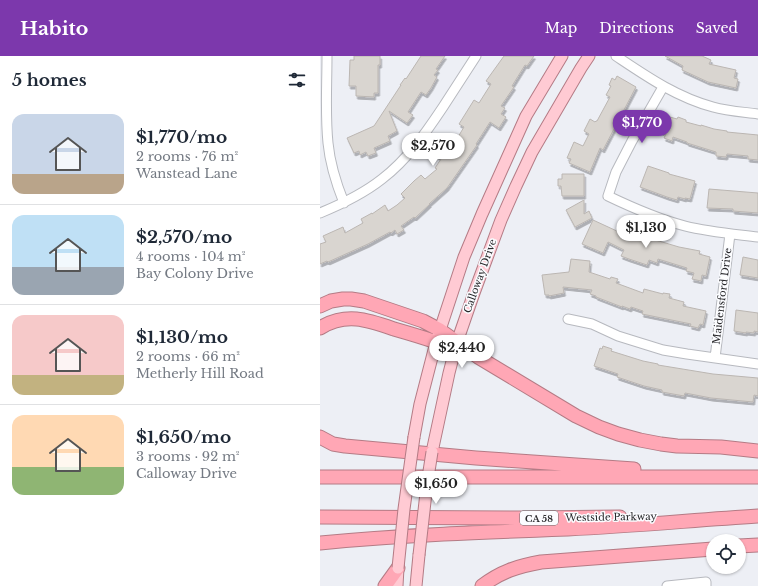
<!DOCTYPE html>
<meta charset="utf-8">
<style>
body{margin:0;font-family:"Libre Baskerville",serif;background:#f2f2f3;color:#1f2937;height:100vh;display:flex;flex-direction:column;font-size:15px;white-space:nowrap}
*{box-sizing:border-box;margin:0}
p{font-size:13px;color:#747a83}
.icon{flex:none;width:22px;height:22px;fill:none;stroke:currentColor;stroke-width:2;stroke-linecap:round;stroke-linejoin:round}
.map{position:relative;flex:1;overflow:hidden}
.details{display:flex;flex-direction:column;background:#fff;width:320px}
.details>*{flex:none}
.controls{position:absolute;left:386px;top:478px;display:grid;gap:8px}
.controls a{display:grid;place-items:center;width:40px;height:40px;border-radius:50%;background:#fff;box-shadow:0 1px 3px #0004;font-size:20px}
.price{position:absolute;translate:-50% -34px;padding:0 9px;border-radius:14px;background:#fff;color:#222;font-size:13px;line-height:26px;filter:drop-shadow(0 1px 2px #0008)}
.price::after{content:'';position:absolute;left:50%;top:24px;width:12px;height:9px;margin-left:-6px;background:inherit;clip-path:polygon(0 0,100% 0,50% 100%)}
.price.on{background:#7c38ac;color:#fff}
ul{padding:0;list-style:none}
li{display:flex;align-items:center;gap:12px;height:100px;padding:0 12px}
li+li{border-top:1px solid #e0e1e3}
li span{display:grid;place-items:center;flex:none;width:112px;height:80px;border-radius:12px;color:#555}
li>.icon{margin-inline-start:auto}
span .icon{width:48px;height:48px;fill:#fffc;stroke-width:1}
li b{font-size:17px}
h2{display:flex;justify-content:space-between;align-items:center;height:48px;padding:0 12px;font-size:17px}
header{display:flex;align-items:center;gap:24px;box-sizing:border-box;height:56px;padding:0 20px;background:#7c38ac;color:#fff}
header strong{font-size:19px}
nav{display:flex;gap:22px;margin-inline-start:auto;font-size:14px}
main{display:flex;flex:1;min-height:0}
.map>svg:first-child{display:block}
</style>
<header>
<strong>Habito</strong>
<nav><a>Map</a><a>Directions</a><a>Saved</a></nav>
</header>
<main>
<section class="details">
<h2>5 homes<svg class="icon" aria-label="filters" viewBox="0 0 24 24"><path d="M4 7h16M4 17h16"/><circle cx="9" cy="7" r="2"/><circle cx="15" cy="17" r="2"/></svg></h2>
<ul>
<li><span style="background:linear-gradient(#c9d6e8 75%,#b9a48a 0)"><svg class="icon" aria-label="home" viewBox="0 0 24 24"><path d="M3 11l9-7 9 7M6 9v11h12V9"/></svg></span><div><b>$1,770/mo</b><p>2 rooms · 76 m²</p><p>Wanstead Lane</p></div></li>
<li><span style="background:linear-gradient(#bfe0f5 65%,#9aa5b1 0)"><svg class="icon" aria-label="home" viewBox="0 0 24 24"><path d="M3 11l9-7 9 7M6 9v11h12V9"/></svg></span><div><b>$2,570/mo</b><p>4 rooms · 104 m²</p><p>Bay Colony Drive</p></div></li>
<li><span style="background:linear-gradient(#f6c9c9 75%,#c2b280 0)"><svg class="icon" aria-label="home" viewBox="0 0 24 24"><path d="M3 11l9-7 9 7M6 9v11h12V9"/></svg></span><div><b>$1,130/mo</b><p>2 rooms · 66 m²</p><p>Metherly Hill Road</p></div></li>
<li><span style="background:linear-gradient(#ffd9b3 65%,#8fb573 0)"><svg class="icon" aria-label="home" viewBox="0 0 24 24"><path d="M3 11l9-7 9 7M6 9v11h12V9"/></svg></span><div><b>$1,650/mo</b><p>3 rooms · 92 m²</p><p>Calloway Drive</p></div></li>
</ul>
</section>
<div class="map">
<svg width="438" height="530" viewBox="0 0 438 530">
<defs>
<filter id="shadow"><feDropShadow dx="1.5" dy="3" stdDeviation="0" flood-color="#0004"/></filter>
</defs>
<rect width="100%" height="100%" fill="#edeff5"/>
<!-- building -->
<path fill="#d9d5d0" stroke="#bbb6b2" filter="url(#shadow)" d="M34,0H60V9H58V37H54V41L36,40V30H29L30,4H34Z
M101,0H125L116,13L118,14L114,19L117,21L111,32L106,39L101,36L88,56L93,59L87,67L69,55L77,75L68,80L70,85L54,92L56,97L48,100L46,96L40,99L39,95L34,97L27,82L54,70L81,29H80L85,22L86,23Z
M184,0H214L207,10L205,9L192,30L194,31L181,50L185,52L181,58L186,61L179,72L170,66L156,88L157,89L127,132L109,148H110L95,162L94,161L81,170L84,174L77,178L75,174L71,177L70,176L48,188L8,206L7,205L0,208V188L6,186L3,180L23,171L25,177L43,167L41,163L52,157V158L65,149L68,155L77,149L85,142L81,138L94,125L101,119L105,123L117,113L115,112L121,103L117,100L130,82L135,86L144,71L139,68L154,44L159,47L171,28L166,25Z
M345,0H382L391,4L389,8L416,14L414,22L418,23L416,32L388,26L362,14L363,10Z
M297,20L316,31L283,94L280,92L270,116L249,107L251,103L247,102L254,86L263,90L269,78L264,75L270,63L275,66L276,65H277L290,41L286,39L291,30L289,29L292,22L295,24Z
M350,61L357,63L358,61L366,64V66L381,70V69L394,73L407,75V76L438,79V104L428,103V100L407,98L406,101L396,100V96L367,87V86L353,81L352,85L344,82L346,78L341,76L346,62L349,63Z
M328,110L349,117V118L375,125L370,143L365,142V143L358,141L357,144L347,141L320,131Z
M242,118H264V140H242L241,130H238V123H242Z
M389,133L438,137V157L413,155V153L387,152Z
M264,144V158L269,155L272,162L255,171L246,154Z
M273,164L299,176L300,173L321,182L322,180L359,191L380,195L379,198L390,201L386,220L382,219L381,225L372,223L374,217L366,215L367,212L338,203L337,207L329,204L327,209L309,203L301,200L304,194L288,186L283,197L262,188Z
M423,201L438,204V222L420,219Z
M251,203L270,205L269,216L290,223L291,221L298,223L296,227L323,237L324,233L343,238V237L350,238L349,242L364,246L363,250L386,255L383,269L380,268L378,272L370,270L371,268L322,258L323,255L311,251L310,253L302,250V251L276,241V240L270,238L272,234L243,231L244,237L229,240V239H225L222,219L249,216Z
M416,254L438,257V276L434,275V277L426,276V277L414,275Z
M283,290L292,293L291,295L323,305L338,308V309L393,318L438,322V340L434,339L433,346L391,342L365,337L364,340L342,336V334L324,330L297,321L298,318L274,310L280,292L282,293Z"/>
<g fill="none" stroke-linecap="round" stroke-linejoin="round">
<!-- minor casing -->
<g stroke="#b7b9bf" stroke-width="11">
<path id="minor" d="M7,0C7,29 5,58 8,87C10,108 16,127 24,147
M296,0C326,20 356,41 393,51C407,55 423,56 438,58
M343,31L312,85L296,116L288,140C313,152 338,163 365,170C389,176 414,178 438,181
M0,157C22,148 43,138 62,123C87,104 105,78 123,51C134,34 145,17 156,0
M248,263L272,268L298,280L343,294L367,298L438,308
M395,302L410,178
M347,530L386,526V530"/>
</g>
<!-- major casing -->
<g stroke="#b47b85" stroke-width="13">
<path id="major" d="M94,381L100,348L116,286L144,201L162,158L206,60L242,0
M112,396L129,317L137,286L154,237L181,164L196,130L212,96L261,12L269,0
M77,530L78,512
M96,530L99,499"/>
</g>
<!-- highway casing -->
<g stroke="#b47b85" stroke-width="15">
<path id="highway" d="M0,250L11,245L23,243H31L44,245L103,265L120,274L158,301L256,360L279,371L298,378L320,384L341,388L357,390L401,391L438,395
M0,272C26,256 48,264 74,273C88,277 102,281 116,286
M0,381L13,388L25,390L156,402L314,413
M0,421H438
M0,461L208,462L300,461
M0,487C82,479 165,476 248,473C311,470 375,464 438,460
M419,490L438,489
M65,530L78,512
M162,530C180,516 198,510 221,506L393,493"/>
</g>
<!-- minor -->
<use href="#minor" stroke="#fff" stroke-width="9"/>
<!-- major -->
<use href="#major" stroke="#ffcad3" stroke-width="11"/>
<!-- highway -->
<use href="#highway" stroke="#ffa7b5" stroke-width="13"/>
<!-- major-bridge casing -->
<g stroke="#b47b85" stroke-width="13" stroke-linecap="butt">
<path id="major-bridge" d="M99,499L107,428L112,396
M78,512L84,453L94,381"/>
</g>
<!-- major-bridge -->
<use href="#major-bridge" stroke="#ffcad3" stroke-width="11"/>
</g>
<g text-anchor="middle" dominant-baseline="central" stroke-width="3" stroke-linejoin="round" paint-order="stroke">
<!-- shield labels -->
<rect fill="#fbfcff" stroke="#67686b" stroke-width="1" x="200" y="455" width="38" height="14" rx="3"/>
<g font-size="9" font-weight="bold" fill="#28282b">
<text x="219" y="462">CA 58</text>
</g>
<!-- street labels -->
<g font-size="10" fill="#28282b" stroke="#fbfcff">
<text transform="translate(160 220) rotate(-70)">Calloway Drive</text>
<text transform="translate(402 240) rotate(-83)">Maidensford Drive</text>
<text transform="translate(291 461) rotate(-1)">Westside Parkway</text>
</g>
</g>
</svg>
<div class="controls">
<a><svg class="icon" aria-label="locate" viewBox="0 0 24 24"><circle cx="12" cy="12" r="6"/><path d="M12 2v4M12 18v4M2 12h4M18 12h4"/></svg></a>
</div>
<b class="price on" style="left:322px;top:88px">$1,770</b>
<b class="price" style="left:113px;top:111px">$2,570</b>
<b class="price" style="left:326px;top:193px">$1,130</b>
<b class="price" style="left:142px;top:313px">$2,440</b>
<b class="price" style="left:116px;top:449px">$1,650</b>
</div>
</main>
